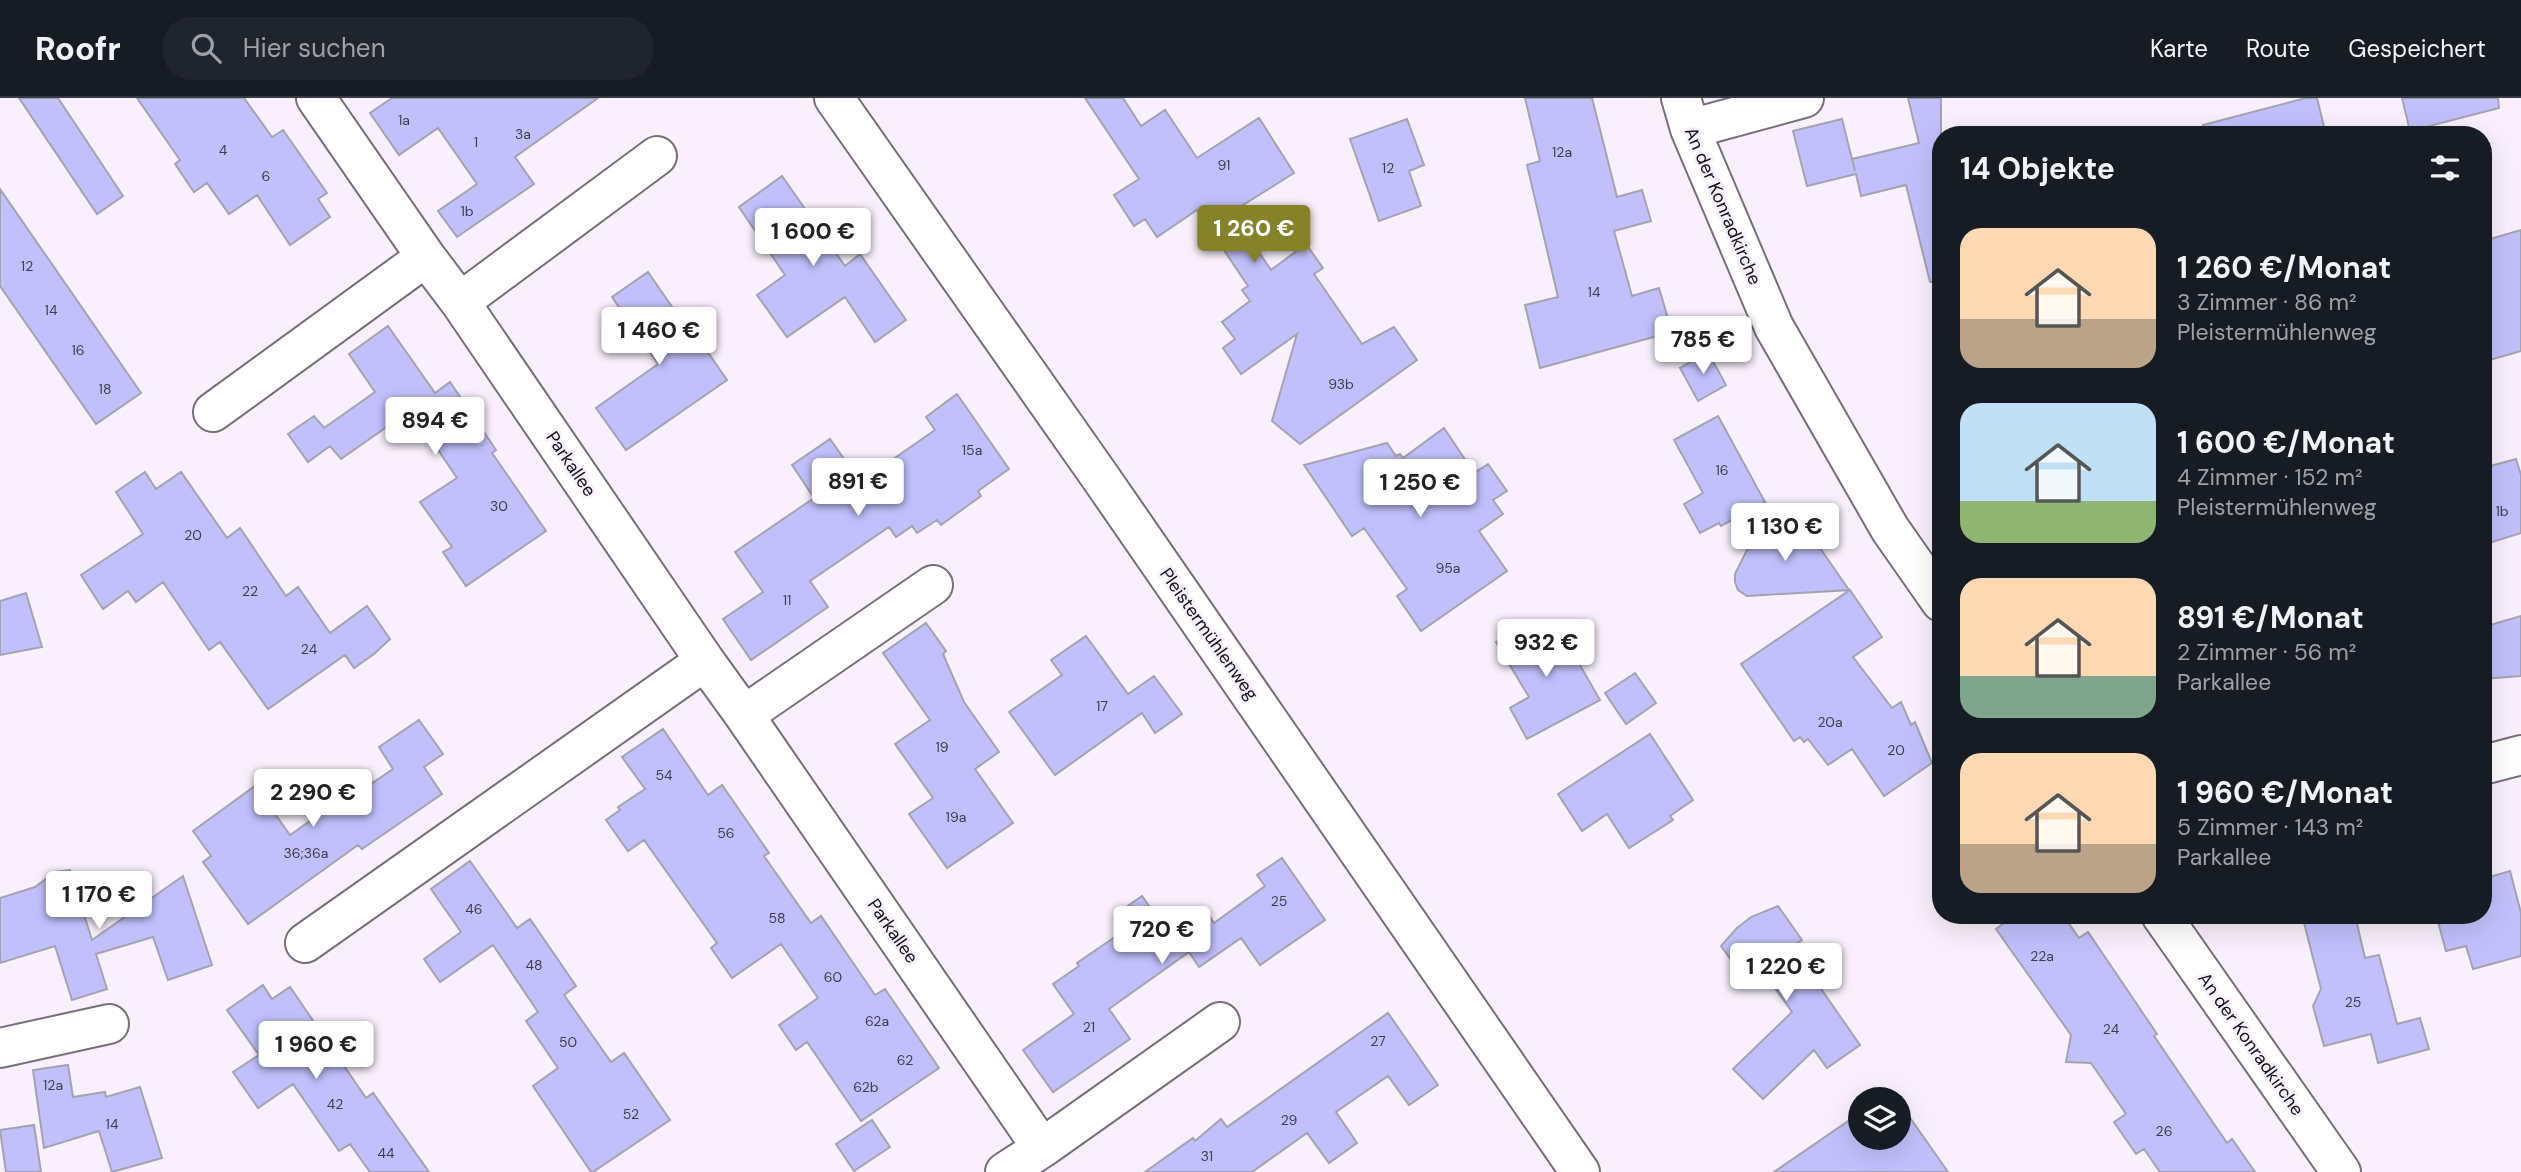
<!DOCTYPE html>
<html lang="de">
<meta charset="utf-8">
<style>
body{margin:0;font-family:"DM Sans",sans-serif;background:#20242c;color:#f1f3f6;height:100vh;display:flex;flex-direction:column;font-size:26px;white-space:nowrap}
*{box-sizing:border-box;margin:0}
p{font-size:23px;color:#9ea1a6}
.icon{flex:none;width:38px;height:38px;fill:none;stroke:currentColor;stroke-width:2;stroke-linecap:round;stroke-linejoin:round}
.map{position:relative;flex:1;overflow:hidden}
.drawer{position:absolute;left:1932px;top:28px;width:560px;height:798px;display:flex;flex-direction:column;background:#171b24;border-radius:28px;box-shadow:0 7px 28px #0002}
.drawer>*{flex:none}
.fabs{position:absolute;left:1848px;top:989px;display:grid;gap:14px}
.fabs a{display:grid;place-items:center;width:63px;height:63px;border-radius:50%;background:#171b24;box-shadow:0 7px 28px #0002;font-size:35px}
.price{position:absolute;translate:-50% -60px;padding:0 16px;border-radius:7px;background:#fff;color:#222;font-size:23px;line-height:46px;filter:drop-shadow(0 2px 4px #0008)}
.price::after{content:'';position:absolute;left:50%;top:42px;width:21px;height:16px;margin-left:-10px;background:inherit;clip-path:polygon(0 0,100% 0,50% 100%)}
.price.current{background:#86822a;color:#fff}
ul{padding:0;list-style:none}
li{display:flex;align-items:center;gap:21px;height:175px;padding:0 28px}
li span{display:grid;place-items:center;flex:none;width:196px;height:140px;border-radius:21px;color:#555}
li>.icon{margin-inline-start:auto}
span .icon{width:84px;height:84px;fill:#fffc;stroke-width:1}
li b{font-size:30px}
h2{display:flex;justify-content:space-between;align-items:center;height:84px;padding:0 28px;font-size:30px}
header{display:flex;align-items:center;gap:42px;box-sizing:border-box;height:98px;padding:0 35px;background:#171b24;border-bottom:2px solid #363941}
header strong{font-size:33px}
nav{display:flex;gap:38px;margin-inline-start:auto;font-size:24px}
.search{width:490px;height:63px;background:#20242c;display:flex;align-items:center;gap:18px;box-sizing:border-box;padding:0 24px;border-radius:28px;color:#9ea1a6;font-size:26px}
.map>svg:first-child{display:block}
</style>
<header>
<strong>Roofr</strong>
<div class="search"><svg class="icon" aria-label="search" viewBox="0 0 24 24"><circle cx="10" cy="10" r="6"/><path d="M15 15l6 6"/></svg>Hier suchen</div>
<nav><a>Karte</a><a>Route</a><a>Gespeichert</a></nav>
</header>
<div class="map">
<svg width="2521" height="1074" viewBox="0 0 2521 1074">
<rect width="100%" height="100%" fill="#f8f0fc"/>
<!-- building -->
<path fill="#c2c0fc" stroke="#a3a3b0" stroke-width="2" d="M19,0H58L123,98L97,116Z
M137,0H244L272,39L283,32L327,95L318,101L330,119L290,147L257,97L229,116L207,85L194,94L175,66L180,62Z
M392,0H598L515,59L534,86L457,139L438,113L477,86L438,30L399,57L370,15Z
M1085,0H1123L1141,28L1165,12L1197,60L1259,20L1294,75L1232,114L1271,172L1306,146L1323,170L1314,176L1362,246L1394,229L1417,262L1300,346L1272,323L1297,236L1241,276L1223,250L1235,241L1222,224L1250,203L1242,192L1248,188L1197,112L1157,139L1145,121L1134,128L1114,97L1139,81Z
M1525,0H1592L1617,99L1642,92L1651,123L1614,133L1632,198L1659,190L1672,234L1540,270L1525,207L1558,199L1527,67L1540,63Z
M1908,0H1941V183L1930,184L1906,87L1861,98L1856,76L1807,88L1793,33L1842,21L1855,73L1852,61L1919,45Z
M2306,0H2317L2326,37H2204L2203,27Z
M2402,0H2498L2499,10L2410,33Z
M1407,21L1424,67L1409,73L1421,108L1379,123L1350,41Z
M782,78L845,168L860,156L906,222L875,244L845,199L787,239L757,197L785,177L739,109Z
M0,91L141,295L96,326L0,188Z
M2521,132V253L2483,264V143Z
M648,174L695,242L698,240L727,282L626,352L596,310L658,266L612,199Z
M388,228L435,295L450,284L496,352L492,355L546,433L466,488L443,454L452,449L420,404L457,380L411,312L341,361L330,348L308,364L288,336L314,318L324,330L375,294L349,256Z
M1708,254L1726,287L1698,303L1680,270Z
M957,296L1009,371L978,393L981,398L941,427L937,422L917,435L912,428L896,439L889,429L810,483L828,509L751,562L723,521L763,494L735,454L814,400L792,367L830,341L860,384L935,332L926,319Z
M1718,318L1765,404L1721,428L1719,425L1700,435L1684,406L1703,395L1674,342Z
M1444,330L1474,375L1488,366L1507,393L1493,402L1503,416L1479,433L1507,473L1421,533L1397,498L1407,491L1364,430L1352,438L1304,367L1387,345L1396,358L1400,356L1403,360Z
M2516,361L2521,377V435L2483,447V370Z
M145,374L156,391L181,374L227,440L240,430L286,498L298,489L330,535L367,508L390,541L374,556L354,570L345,557L268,611L220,544L209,552L163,484L136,504L128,493L103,511L81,477L143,436L116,394Z
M1768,410L1783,437L1802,424L1849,492L1747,498L1738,492L1735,484V476Z
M1850,492L1882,539L1853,559L1892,610L1901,604L1911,627L1915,624L1932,665L1884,698L1852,651L1828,667L1808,641L1804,644L1800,639L1794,643L1741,566Z
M26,495L42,549L0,557V503Z
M2521,518V578L2483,581V529Z
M926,525L946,553L943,556L964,604L999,654L975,671L1013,725L947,770L909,716L933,700L895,646L930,622L883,555Z
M1530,525L1537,538L1557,527L1600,602L1527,641L1510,610L1529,599L1496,544Z
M1086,538L1128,596L1154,578L1182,616L1155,635L1142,615L1055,677L1009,614L1062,577L1051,562Z
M1635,575L1656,605L1626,626L1605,595Z
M419,622L443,656L424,669L442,696L362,751L358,747L248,826L203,764L211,758L193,733L255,688L290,737L331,708L334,711L393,671L379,649Z
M663,631L708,697L722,687L769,755L764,758L811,825L821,818L875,897L885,891L939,970L861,1023L807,944L796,952L779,927L818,900L781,846L732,880L711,850L717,845L644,742L628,753L606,722L620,712L618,709L645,691L622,659Z
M1650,636L1693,702L1670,718L1673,722L1629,750L1607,716L1582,733L1558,696Z
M1282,760L1325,822L1260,867L1241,840L1199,869L1189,854L1109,911L1130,941L1053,994L1023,952L1074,916L1053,886L1079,868L1077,865L1125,832L1115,817L1142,798L1168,835L1204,810L1214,825L1265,788L1257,777Z
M470,763L517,830L530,821L576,888L564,897L611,964L624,955L670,1022L593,1074H591L533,988L558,970L526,923L538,914L493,847L440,884L424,861L461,834L431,791Z
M70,772L92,842L183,778L212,867L168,882L153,839L96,856L107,891L72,902L55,848L0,865V800L35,789L55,774Z
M2510,773L2521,815V858L2473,871L2466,848L2446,853L2437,820L2447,817H2483V781Z
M1778,808L1802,842L1792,849L1860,947L1827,970L1814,952L1763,1001L1733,971L1792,914L1761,870L1745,881L1721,848L1737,830L1751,819Z
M2015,817H2063L2079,840L2088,834L2157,936L2154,938L2227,1045L2232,1041L2255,1074H2160L2144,1051L2136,1056L2114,1024L2126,1016L2091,965L2066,964L2071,937L1996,831Z
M2302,817H2355L2365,860L2379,857L2397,926L2420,920L2429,951L2378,965L2371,936L2324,948L2313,908L2321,891Z
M263,887L272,901L290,889L366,1000L373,995L429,1074H370L350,1046L339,1053L293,986L258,1010L233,974L259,957L227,912Z
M1388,915L1438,987L1409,1007L1388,978L1336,1014L1357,1045L1329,1065L1307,1035L1252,1074H1145L1193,1040L1195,1043L1221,1021L1227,1029Z
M68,967L73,999L105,994L106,999L140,989L162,1060L112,1074L99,1033L44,1050L33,972Z
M1899,1004L1948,1074H1774L1860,1015V1040H1899Z
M872,1022L890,1049L854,1073L836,1046Z
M34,1027L41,1074H6L0,1032Z"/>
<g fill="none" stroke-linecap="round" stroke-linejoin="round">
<!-- minor casing -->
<g stroke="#766e79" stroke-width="42">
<path id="minor" d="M316,0L426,159L460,204L705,563L744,617L1042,1050L1005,1074
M834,0L1103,383L1580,1074
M1681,0L1690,31L1774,229L1890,431L1941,504
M1690,31L1804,0
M460,204L657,58
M213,314L426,159
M744,617L933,487
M2483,667L2521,657
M2161,817L2341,1074
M305,845L705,563
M0,950L109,926
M1042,1050L1220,924"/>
</g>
<!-- minor -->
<use href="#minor" stroke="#fff" stroke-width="38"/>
</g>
<g text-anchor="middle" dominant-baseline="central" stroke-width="6" stroke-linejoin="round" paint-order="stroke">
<!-- number labels -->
<g font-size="14" fill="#3f3c4e">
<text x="404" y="22">1a</text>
<text x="523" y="36">3a</text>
<text x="476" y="44">1</text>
<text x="223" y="52">4</text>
<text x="1562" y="54">12a</text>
<text x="1224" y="67">91</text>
<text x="1388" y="70">12</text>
<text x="266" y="78">6</text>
<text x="467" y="113">1b</text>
<text x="27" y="168">12</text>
<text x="1594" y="194">14</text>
<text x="51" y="212">14</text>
<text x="78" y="252">16</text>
<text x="1341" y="286">93b</text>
<text x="105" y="291">18</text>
<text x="972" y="352">15a</text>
<text x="1722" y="372">16</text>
<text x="499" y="408">30</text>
<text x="2502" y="413">1b</text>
<text x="193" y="437">20</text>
<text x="1448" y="470">95a</text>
<text x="250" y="493">22</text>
<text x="787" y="502">11</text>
<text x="309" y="551">24</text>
<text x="1102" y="608">17</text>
<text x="1830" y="624">20a</text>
<text x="942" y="649">19</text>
<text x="1896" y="652">20</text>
<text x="664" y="677">54</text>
<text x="956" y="719">19a</text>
<text x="726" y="735">56</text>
<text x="306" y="755">36;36a</text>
<text x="1279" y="803">25</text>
<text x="474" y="811">46</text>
<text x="777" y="820">58</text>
<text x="2042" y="858">22a</text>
<text x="534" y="867">48</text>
<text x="833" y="879">60</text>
<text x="2353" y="904">25</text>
<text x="877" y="923">62a</text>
<text x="1089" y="929">21</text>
<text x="2111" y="931">24</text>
<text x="1378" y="943">27</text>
<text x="568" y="944">50</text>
<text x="905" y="962">62</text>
<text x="53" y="987">12a</text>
<text x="866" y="989">62b</text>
<text x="335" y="1006">42</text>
<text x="631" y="1016">52</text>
<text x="1289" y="1022">29</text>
<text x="112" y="1026">14</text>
<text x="2164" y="1033">26</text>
<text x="386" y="1055">44</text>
<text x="1207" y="1058">31</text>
</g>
<!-- street labels -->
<g font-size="18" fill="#131014" stroke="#f8f0fc">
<text transform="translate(1723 108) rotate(67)">An der Konradkirche</text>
<text transform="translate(571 366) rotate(56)">Parkallee</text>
<text transform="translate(1209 536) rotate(55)">Pleistermühlenweg</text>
<text transform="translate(893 833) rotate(55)">Parkallee</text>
<text transform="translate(2251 946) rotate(55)">An der Konradkirche</text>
</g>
</g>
</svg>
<div class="fabs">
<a><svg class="icon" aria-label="layers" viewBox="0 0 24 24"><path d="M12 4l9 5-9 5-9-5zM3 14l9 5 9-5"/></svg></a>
</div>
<b class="price current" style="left:1254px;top:167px">1 260 €</b>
<b class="price" style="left:813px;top:170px">1 600 €</b>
<b class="price" style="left:659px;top:269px">1 460 €</b>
<b class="price" style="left:1703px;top:278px">785 €</b>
<b class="price" style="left:435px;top:359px">894 €</b>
<b class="price" style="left:858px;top:420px">891 €</b>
<b class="price" style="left:1420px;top:421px">1 250 €</b>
<b class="price" style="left:1785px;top:465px">1 130 €</b>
<b class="price" style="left:1546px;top:581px">932 €</b>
<b class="price" style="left:313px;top:731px">2 290 €</b>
<b class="price" style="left:99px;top:833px">1 170 €</b>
<b class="price" style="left:1162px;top:868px">720 €</b>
<b class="price" style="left:1786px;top:905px">1 220 €</b>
<b class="price" style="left:316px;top:983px">1 960 €</b>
<section class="drawer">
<h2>14 Objekte<svg class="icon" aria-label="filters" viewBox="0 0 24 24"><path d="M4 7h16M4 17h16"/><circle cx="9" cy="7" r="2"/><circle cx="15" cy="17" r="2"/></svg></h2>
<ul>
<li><span style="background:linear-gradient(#ffd9b3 65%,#b9a48a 0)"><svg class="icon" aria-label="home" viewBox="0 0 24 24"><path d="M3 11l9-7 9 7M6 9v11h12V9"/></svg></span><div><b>1 260 €/Monat</b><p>3 Zimmer · 86 m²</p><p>Pleistermühlenweg</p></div></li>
<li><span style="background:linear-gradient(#bfe0f5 70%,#8fb573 0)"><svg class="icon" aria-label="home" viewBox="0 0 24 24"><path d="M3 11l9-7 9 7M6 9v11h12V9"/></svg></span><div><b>1 600 €/Monat</b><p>4 Zimmer · 152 m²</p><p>Pleistermühlenweg</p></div></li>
<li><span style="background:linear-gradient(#ffd9b3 70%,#7fa58c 0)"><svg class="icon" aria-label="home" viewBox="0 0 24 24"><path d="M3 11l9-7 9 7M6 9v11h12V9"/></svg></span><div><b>891 €/Monat</b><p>2 Zimmer · 56 m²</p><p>Parkallee</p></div></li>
<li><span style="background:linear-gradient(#ffd9b3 65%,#b9a48a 0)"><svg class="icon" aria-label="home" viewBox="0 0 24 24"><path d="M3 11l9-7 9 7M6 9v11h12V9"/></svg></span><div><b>1 960 €/Monat</b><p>5 Zimmer · 143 m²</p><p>Parkallee</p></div></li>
</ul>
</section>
</div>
